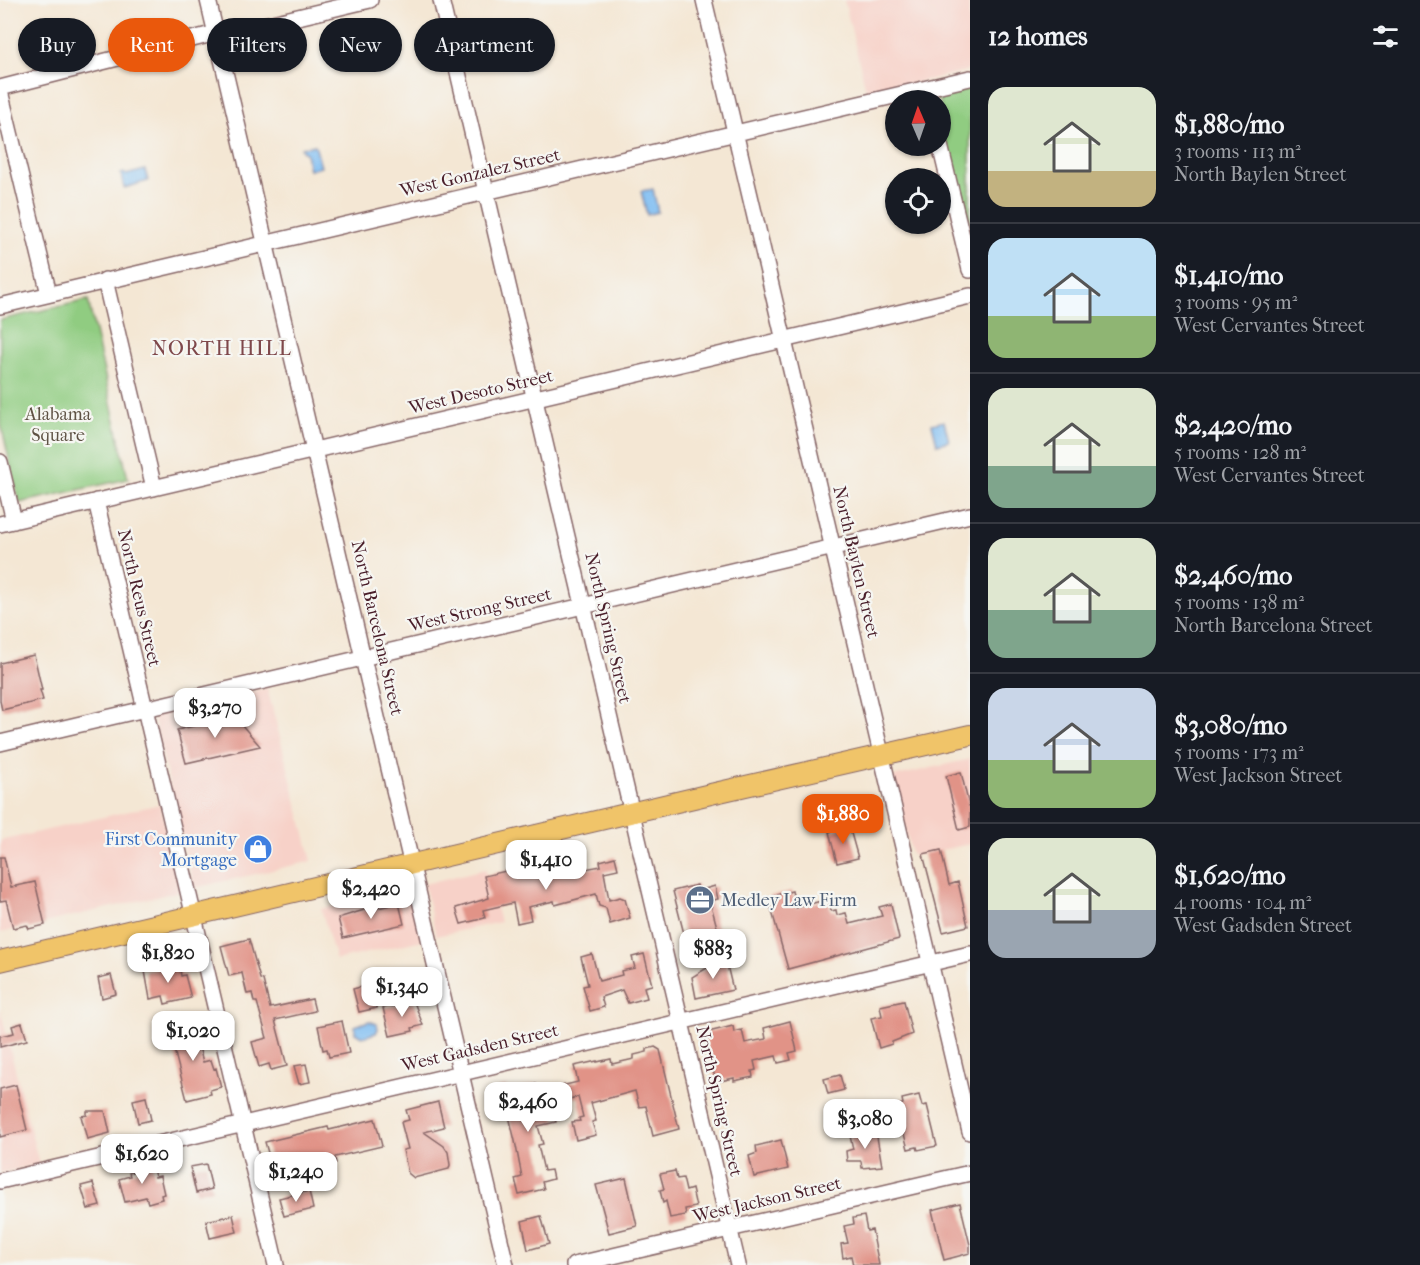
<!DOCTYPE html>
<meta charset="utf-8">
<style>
body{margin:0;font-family:"IM FELL French Canon",serif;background:#242831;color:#f1f3f6;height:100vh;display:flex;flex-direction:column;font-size:22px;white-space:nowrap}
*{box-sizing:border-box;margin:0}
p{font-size:20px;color:#9ea1a6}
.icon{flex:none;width:33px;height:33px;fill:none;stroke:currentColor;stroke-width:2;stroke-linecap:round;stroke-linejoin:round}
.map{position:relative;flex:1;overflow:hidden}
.sheet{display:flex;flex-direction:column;background:#171b24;width:450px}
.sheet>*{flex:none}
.banner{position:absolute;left:18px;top:18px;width:570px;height:54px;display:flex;gap:12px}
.needle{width:39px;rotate:358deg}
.fabs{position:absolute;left:885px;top:90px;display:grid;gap:12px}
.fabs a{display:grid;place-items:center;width:66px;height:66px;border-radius:50%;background:#171b24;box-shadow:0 2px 4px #0004;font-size:30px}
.price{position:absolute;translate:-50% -51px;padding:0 14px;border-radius:12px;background:#fff;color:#222;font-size:20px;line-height:39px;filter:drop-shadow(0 2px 3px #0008)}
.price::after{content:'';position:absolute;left:50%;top:36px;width:18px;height:14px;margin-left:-9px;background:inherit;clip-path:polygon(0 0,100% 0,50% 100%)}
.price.selected{background:#ea580c;color:#fff}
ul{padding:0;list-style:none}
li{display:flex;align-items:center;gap:18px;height:150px;padding:0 18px}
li+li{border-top:2px solid #363941}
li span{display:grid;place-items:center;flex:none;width:168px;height:120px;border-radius:18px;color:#555}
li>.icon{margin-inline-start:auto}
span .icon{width:72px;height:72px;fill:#fffc;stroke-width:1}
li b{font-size:26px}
h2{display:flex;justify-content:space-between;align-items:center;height:72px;padding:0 18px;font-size:26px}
.pill{padding:0 21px;border-radius:27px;background:#171b24;box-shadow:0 2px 4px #0004;font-size:21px;line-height:54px}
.pill.selected{background:#ea580c;color:#fff}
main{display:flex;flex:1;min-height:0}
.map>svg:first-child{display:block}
</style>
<main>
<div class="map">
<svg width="970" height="1265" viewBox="0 0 970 1265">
<rect width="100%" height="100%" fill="#f6f6f2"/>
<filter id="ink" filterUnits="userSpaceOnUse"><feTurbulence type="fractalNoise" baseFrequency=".0167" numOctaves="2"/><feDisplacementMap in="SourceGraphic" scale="12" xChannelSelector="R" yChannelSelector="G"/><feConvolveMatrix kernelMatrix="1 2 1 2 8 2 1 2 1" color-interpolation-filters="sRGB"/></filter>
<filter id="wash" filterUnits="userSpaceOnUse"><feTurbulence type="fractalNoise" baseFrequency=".008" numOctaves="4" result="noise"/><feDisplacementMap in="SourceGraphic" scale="24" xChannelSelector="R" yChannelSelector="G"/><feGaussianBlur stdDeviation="1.35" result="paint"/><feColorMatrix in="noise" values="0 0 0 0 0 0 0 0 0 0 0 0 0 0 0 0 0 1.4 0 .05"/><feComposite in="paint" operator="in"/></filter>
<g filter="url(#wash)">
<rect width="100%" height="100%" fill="#f4e7d4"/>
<!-- built -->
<path fill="#f7d1c8" d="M844,0H969L970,70L867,94Z
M267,688L312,861L194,888L153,715Z
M970,759V844L912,856L893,777Z
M160,804L181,891L0,933V841Z
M485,869L500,922L436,936L424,884Z
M411,887L423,940L336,960L321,909Z
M0,1009L39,1164L0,1173Z"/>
<!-- green -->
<path fill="#90cc81" stroke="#6d7656" stroke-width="1.5" d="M970,78V270L941,145L940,100H930L927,88Z
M88,300L128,479L19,503L0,420V320Z"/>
<!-- water -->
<path fill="#7fbdf2" stroke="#646e8e" stroke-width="1.5" d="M315,145L321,167L309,170L306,153L302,151L301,148Z
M145,170L148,181L124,188L121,174L124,173L126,175Z
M653,189L658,212L647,215L641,191Z
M944,421L949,441L937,444L932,424Z
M369,1021L377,1024L378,1029L376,1033L362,1037L355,1033V1026Z"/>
<g id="blocks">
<!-- building -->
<path fill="#e19387" d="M34,655L42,690H40L43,700L2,710L0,701V663Z
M234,716L260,746L186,763L177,730Z
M961,772L969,806H970V827L959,830L946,776Z
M849,826L858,858L837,863L829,832Z
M941,850L949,885L958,882L968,926L943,932L923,854Z
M0,857H4L11,887L35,882L45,925L29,929L27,925L13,928L6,900L0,901Z
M615,857L618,869L604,872L609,900L620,897L625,899L630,918L610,924L606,908L599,906L596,894L555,905L554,901L528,907L531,920L517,923L513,903L483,910L485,918L461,924L456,908L489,898L484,876L510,870L511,872L550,862L551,865L567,861L570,872L601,866L600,861Z
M697,885L698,891L715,886L718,899L710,901L723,950L690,957L673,891Z
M792,891L796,908L828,899L831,911L836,910L837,915L846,913L849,924L882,916L879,907L891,904L899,939L788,969L768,897Z
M399,903L404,924L343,938L338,918L374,907V909Z
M249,939L260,979L263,980L270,1008L312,999L315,1011L275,1020L287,1066L271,1070L269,1064L259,1067L252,1042L267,1038L257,1002H254L252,993L247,994L242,973L229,976L221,946Z
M592,954L599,981L622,975L621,971L635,968L632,957L644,954L652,985L644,987L647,998L628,1003L622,990L601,997L604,1007L590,1011L583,986L588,985L581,957Z
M725,957L733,990L696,998L692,977Z
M179,964L181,976L185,975L191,998L165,1004L163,996L150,999L145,971Z
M111,975L116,994L102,998L98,978Z
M371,984L377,1008L359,1012L353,989Z
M904,1001L912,1034L892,1042V1044L879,1048L871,1018L882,1016L880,1006Z
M414,1002L423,1025L412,1028L413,1031L390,1036L383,1008Z
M192,1020L203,1062L211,1060L214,1069L216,1068L221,1087L210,1090L211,1094L187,1100L170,1034L173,1033L171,1025Z
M342,1021L349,1053L329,1057L327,1049L323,1050L318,1026Z
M790,1021L797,1051L789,1053L791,1060L778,1063L776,1056L754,1061L756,1070L752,1071L753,1077L734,1081V1078L716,1082L704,1033L733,1026L734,1032L742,1030L745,1043L766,1039L764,1028Z
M22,1023L27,1040L0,1047V1036L14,1033L12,1026Z
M655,1047L660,1050L679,1129L653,1136L646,1106L639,1107L635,1091L591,1103L596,1121L592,1122L596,1135L576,1140L572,1122L580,1121L579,1118L583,1117L578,1097L564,1100L561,1086L578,1082L574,1066L597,1061V1062L611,1059L612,1064L634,1059V1055L647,1052V1049Z
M306,1064L310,1082L299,1084L294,1066Z
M840,1075L844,1090L828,1094L824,1079Z
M536,1084L540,1099L550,1097L556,1122L538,1126L543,1144L538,1145L544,1171L551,1170L553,1179L542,1182L544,1189L519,1195L515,1179L522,1177L515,1141L509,1116H502L496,1089L506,1086L508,1091Z
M16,1085L27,1130L0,1137V1089Z
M919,1095L922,1106L927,1105L937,1146L918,1150L917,1147L908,1149L902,1126H896L891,1107L903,1104L902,1099Z
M146,1097L151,1120L138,1123L133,1100Z
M438,1102L444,1127L424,1132L444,1146L448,1152L450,1165L449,1169L414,1178L408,1173L403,1150L408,1149L401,1122L409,1120L406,1110Z
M87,1111H105L110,1133L87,1139L81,1116L87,1115Z
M375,1119L382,1146L335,1157L336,1163L325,1165L323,1159L317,1160L315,1156L288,1163L289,1167L273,1171L265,1142L328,1127L329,1130Z
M876,1131L882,1166L862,1168L861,1161H847L846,1151L853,1149L850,1136Z
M781,1140L788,1169L754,1177L749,1156L757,1153L756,1146Z
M152,1164L155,1177L160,1176L164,1194L161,1195L162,1199L148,1203L146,1197L125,1202L119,1179L130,1176L129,1173L139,1170V1168Z
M206,1164L212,1189L196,1193L190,1167Z
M675,1171L677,1179L683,1178L686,1191L692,1189L696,1207L685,1209L686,1215L670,1218L666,1201L663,1203L660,1190L664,1189L660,1174Z
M626,1178L637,1226L609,1233L596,1185Z
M93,1183L100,1206L88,1209L81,1186Z
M309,1191L313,1209L284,1216L279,1198Z
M960,1203L970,1245V1253L944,1260L932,1210Z
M233,1215L237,1232L210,1238L206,1221Z
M541,1216L549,1244L528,1250L522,1221Z
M864,1216L867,1231L872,1230L879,1265H853L851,1256L843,1258L841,1244L848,1243L844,1226L854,1224L853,1218Z"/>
</g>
</g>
<g filter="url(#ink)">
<use href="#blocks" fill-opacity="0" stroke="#866566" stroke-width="1.5"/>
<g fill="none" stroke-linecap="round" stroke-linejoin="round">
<!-- minor casing -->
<g stroke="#866566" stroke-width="18">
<path id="minor" d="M208,0L506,1265
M441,0L738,1265
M704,0L970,1132
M0,88L216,33L234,32L370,0
M0,91L49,294
M940,145L970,270
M105,280L154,488
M0,306L970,78
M0,462L14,521
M96,501L276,1265
M0,524L970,296
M0,743L970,515
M0,1181L970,954
M574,1265L970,1173"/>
</g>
<!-- major casing -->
<g stroke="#866566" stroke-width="22">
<path id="major" d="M0,961L715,793L970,735"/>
</g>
<!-- minor -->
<use href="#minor" stroke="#fff" stroke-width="15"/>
<!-- major -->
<use href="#major" stroke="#f0c469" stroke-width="20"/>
</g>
</g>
<!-- icons -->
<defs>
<g id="shop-disc" transform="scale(1.5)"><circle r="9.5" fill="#3f7fe0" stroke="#f6f6f2"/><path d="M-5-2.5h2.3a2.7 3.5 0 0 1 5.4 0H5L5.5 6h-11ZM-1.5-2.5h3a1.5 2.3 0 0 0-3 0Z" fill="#fff"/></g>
<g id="office-disc" transform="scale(1.5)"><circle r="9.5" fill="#5c6f8a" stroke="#f6f6f2"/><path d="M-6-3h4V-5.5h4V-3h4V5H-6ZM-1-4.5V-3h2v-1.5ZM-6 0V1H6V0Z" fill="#fff"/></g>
</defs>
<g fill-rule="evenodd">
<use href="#shop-disc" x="258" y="849"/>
<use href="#office-disc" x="700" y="900"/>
</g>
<g text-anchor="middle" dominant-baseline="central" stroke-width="4.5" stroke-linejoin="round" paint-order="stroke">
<!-- street labels -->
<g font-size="18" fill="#4a1f2b" stroke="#f6f6f2">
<text transform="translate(480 173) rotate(-13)">West Gonzalez Street</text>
<text transform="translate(481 392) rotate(-13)">West Desoto Street</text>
<text transform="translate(856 562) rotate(77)">North Baylen Street</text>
<text transform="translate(139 598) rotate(77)">North Reus Street</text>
<text transform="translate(480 610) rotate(-13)">West Strong Street</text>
<text transform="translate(377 628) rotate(77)">North Barcelona Street</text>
<text transform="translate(608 628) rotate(77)">North Spring Street</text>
<text transform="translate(480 1048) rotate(-13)">West Gadsden Street</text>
<text transform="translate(719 1101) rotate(77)">North Spring Street</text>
<text transform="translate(767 1200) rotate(-13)">West Jackson Street</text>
</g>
<!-- park labels -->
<g font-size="18" fill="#5f5345" stroke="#f6f6f2">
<text x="58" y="414">Alabama<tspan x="58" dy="21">Square</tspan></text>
</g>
<!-- shop labels -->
<g font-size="18" fill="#366cbe" stroke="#f6f6f2" text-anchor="end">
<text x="237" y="839">First Community<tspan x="237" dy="21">Mortgage</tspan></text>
</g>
<!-- service labels -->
<g font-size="18" fill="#4e5e75" stroke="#f6f6f2" text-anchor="start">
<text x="721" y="900">Medley Law Firm</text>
</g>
<!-- neighbourhood labels -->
<g font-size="20" letter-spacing="1.5" fill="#7f484b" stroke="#f6f6f2">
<text x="222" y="348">NORTH HILL</text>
</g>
</g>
</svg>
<div class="fabs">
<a><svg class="needle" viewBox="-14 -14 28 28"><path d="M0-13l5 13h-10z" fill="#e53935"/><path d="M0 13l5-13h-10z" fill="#9ea1a6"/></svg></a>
<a><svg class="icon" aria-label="locate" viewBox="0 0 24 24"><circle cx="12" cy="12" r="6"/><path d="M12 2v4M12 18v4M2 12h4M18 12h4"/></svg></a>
</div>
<b class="price" style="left:215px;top:739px">$3,270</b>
<b class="price selected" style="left:843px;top:845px">$1,880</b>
<b class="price" style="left:546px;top:891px">$1,410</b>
<b class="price" style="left:371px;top:920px">$2,420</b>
<b class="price" style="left:713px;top:980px">$883</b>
<b class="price" style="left:168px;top:984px">$1,820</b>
<b class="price" style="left:402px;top:1018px">$1,340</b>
<b class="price" style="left:193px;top:1062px">$1,020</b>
<b class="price" style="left:528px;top:1133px">$2,460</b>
<b class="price" style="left:865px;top:1150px">$3,080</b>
<b class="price" style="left:142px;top:1185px">$1,620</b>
<b class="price" style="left:296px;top:1203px">$1,240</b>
<div class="banner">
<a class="pill">Buy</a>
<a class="pill selected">Rent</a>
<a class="pill">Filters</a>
<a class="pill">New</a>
<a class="pill">Apartment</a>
</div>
</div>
<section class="sheet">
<h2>12 homes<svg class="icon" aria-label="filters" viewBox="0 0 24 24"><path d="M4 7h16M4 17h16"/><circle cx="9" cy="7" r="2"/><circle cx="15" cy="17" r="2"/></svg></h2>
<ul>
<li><span style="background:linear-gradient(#dfe7d0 70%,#c2b280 0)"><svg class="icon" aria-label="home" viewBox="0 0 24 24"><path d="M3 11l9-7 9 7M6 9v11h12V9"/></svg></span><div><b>$1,880/mo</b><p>3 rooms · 113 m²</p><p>North Baylen Street</p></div></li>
<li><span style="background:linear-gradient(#bfe0f5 65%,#8fb573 0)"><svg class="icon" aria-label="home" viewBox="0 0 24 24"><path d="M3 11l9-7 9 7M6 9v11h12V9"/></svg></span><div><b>$1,410/mo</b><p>3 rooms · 95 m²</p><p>West Cervantes Street</p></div></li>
<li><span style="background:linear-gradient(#dfe7d0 65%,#7fa58c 0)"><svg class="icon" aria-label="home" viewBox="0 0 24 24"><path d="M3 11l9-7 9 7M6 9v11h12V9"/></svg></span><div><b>$2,420/mo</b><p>5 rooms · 128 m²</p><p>West Cervantes Street</p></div></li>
<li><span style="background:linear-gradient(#dfe7d0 60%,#7fa58c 0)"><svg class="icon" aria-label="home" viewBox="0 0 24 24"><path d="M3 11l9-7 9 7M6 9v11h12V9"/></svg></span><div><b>$2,460/mo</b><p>5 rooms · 138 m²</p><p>North Barcelona Street</p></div></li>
<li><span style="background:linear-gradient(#c9d6e8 60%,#8fb573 0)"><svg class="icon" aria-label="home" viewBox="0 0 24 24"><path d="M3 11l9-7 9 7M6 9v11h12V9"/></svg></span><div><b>$3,080/mo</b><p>5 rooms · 173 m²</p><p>West Jackson Street</p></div></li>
<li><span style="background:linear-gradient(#dfe7d0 60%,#9aa5b1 0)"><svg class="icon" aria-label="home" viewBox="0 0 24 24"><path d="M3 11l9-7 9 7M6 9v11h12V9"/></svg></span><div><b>$1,620/mo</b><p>4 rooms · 104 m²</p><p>West Gadsden Street</p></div></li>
</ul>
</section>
</main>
